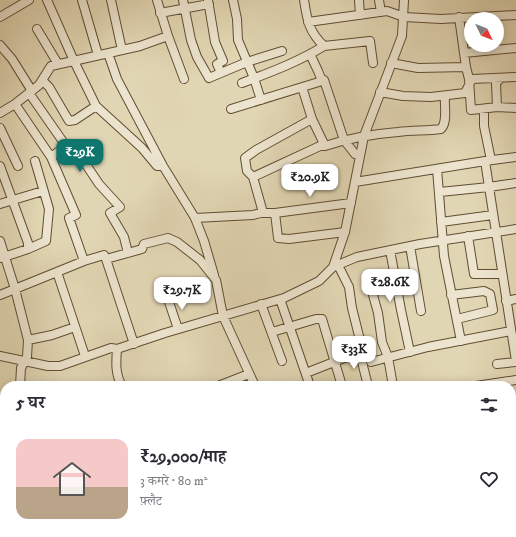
<!DOCTYPE html>
<html lang="hi">
<meta charset="utf-8">
<style>
body{margin:0;font-family:"IM FELL DW Pica","Noto Serif Devanagari",serif;background:#f2f2f3;color:#2b2b33;height:100vh;display:flex;flex-direction:column;font-size:15px;white-space:nowrap}
*{box-sizing:border-box;margin:0}
p{font-size:13px;color:#7c7c81}
.icon{flex:none;width:22px;height:22px;fill:none;stroke:currentColor;stroke-width:2;stroke-linecap:round;stroke-linejoin:round}
.map{position:relative;flex:1;overflow:hidden}
.sheet{position:absolute;left:0px;top:381px;width:516px;height:156px;display:flex;flex-direction:column;background:#fff;border-radius:16px 16px 0 0;box-shadow:0 2px 10px #0003}
.sheet>*{flex:none}
.needle{width:26px;rotate:133deg}
.fabs{position:absolute;left:464px;top:12px;display:grid;gap:8px}
.fabs a{display:grid;place-items:center;width:40px;height:40px;border-radius:50%;background:#fff;box-shadow:0 2px 10px #0003;font-size:20px}
.price{position:absolute;translate:-50% -34px;padding:0 9px;border-radius:8px;background:#fff;color:#222;font-size:13px;line-height:26px;filter:drop-shadow(0 1px 2px #0008)}
.price::after{content:'';position:absolute;left:50%;top:24px;width:12px;height:9px;margin-left:-6px;background:inherit;clip-path:polygon(0 0,100% 0,50% 100%)}
.price.active{background:#0f766e;color:#fff}
ul{padding:0;list-style:none}
li{display:flex;align-items:center;gap:12px;height:100px;padding:0 16px}
li+li{border-top:1px solid #e1e1e2}
li span{display:grid;place-items:center;flex:none;width:112px;height:80px;border-radius:12px;color:#555}
li>.icon{margin-inline-start:auto}
span .icon{width:48px;height:48px;fill:#fffc;stroke-width:1}
li b{font-size:17px}
h2{display:flex;justify-content:space-between;align-items:center;height:48px;padding:0 16px;font-size:17px}
.map>svg:first-child{display:block}
</style>
<div class="map">
<svg width="516" height="537" viewBox="0 0 516 537">
<rect width="100%" height="100%" fill="#e1d6b3"/>
<filter id="stains"><feTurbulence type="fractalNoise" baseFrequency=".005" numOctaves="4"/><feColorMatrix values="0 0 0 0 .2 0 0 0 0 .09 0 0 0 0 .02 0 0 0 .5 -.17"/></filter>
<radialGradient id="worn" r=".72"><stop offset=".6" stop-color="#630" stop-opacity="0"/><stop offset="1" stop-color="#630" stop-opacity=".3"/></radialGradient>
<g fill="none" stroke-linecap="round" stroke-linejoin="round">
<!-- minor casing -->
<g stroke="#624d33" stroke-width="10">
<path id="minor" d="M47,0L74,61L96,106L142,148L157,166H163L117,79L108,53
M82,0L98,55
M111,0L122,50
M157,0L168,36
M183,0L191,40L197,57L209,78L247,62L282,51
M208,0L215,42L223,61L217,64L221,73
M233,0L237,19L238,40L254,78L261,100
M304,0C307,20 309,32 324,46L370,41L373,63
M359,0L360,15
M379,0L381,12
M160,13L209,4
M0,17L29,0
M459,17L466,67L469,79L471,110L497,107L516,108
M308,22L387,11L404,17L441,19L516,15
M37,29L58,64
M0,45L12,59L32,91
M464,53L516,48
M391,63L418,68L466,67
M42,80L49,87L69,121L75,120L96,106
M324,80L344,140L355,154L360,156
M242,83C271,72 298,62 324,46
M380,92L403,96L431,97L465,93L472,79L516,77
M29,93L66,146L85,163L99,184L120,207L110,213L124,237L128,253
M15,104L51,157L76,215L69,218L84,261
M497,107L496,83L501,78
M231,109L322,81L318,71L310,54
M484,109V126L491,160
M0,113L15,104L39,85L51,66L140,46L168,36L184,79
M0,128L18,166
M325,146C349,138 373,134 398,132C413,130 427,131 441,129C448,122 444,105 445,96
M51,157L66,146
M516,157L485,161L516,361
M0,166L28,243V249
M163,166L195,218L204,241L214,275
M437,169L444,256L461,341
M253,177L320,146H325L312,119L302,87
M355,182L485,161
M440,192L489,187L516,183
M0,204L43,191
M261,213L262,209L253,177L247,171L245,158L256,150L312,119
M275,213L278,238L289,239L345,232
M195,218L253,215L261,213H275L351,203
M441,222L493,215
M468,236L474,274H502
M0,241L15,289L28,340L27,357L21,368L20,386
M410,246L421,311
M390,250L401,310L410,352
M1,258L28,249L46,241L49,209L35,161
M106,259L134,344
M338,265L349,287L352,308L361,344V358L368,386
M333,267L357,257L420,244L516,229
M57,272L85,356
M0,295L84,261L104,255L106,259L142,249L144,244L168,238L177,242L200,260L216,280L223,316L255,386
M373,295L378,313L382,342L388,357L393,386
M451,295L484,291L490,294L493,310L457,319
M168,299L178,329
M280,299L310,386
M506,301L516,299
M261,304L282,361
M272,332L316,319H322L342,386
M28,340L52,335L75,327
M0,356L48,366H60L111,348L117,349
M371,362L428,347L511,331
M497,364L516,362
M306,373L362,351
M122,386C115,374 116,362 117,349L165,333L284,298L319,281L333,267L345,232L364,136L402,36L404,0
M218,386L249,374
M476,386L516,380
M511,441H516
M511,481L516,480
M511,517H516
M23,532L25,537
M78,532L81,537
M132,532L133,537
M161,532L166,537
M252,532V537
M315,532L316,537
M343,532L346,537
M401,532L403,537
M435,532L436,537
M461,532L463,537
M482,532L484,537
M503,532L504,537
M260,537L280,532"/>
</g>
<!-- minor -->
<use href="#minor" stroke="#ece4ce" stroke-width="8"/>
</g>
<rect width="100%" height="100%" filter="url(#stains)"/>
<rect width="100%" height="100%" fill="url(#worn)"/>
</svg>
<div class="fabs">
<a><svg class="needle" viewBox="-14 -14 28 28"><path d="M0-13l5 13h-10z" fill="#e53935"/><path d="M0 13l5-13h-10z" fill="#7c7c81"/></svg></a>
</div>
<b class="price active" style="left:80px;top:173px">₹29K</b>
<b class="price" style="left:310px;top:198px">₹20.9K</b>
<b class="price" style="left:390px;top:303px">₹28.6K</b>
<b class="price" style="left:182px;top:311px">₹29.7K</b>
<b class="price" style="left:354px;top:370px">₹33K</b>
<section class="sheet">
<h2>5 घर<svg class="icon" aria-label="filters" viewBox="0 0 24 24"><path d="M4 7h16M4 17h16"/><circle cx="9" cy="7" r="2"/><circle cx="15" cy="17" r="2"/></svg></h2>
<ul>
<li><span style="background:linear-gradient(#f6c9c9 60%,#b9a48a 0)"><svg class="icon" aria-label="home" viewBox="0 0 24 24"><path d="M3 11l9-7 9 7M6 9v11h12V9"/></svg></span><div><b>₹29,000/माह</b><p>3 कमरे · 80 m²</p><p>फ़्लैट</p></div><svg class="icon" aria-label="heart" viewBox="0 0 24 24"><path d="M12 20l-8-8c-3-5 5-10 8-4 3-6 11-1 8 4z"/></svg></li>
</ul>
</section>
</div>
